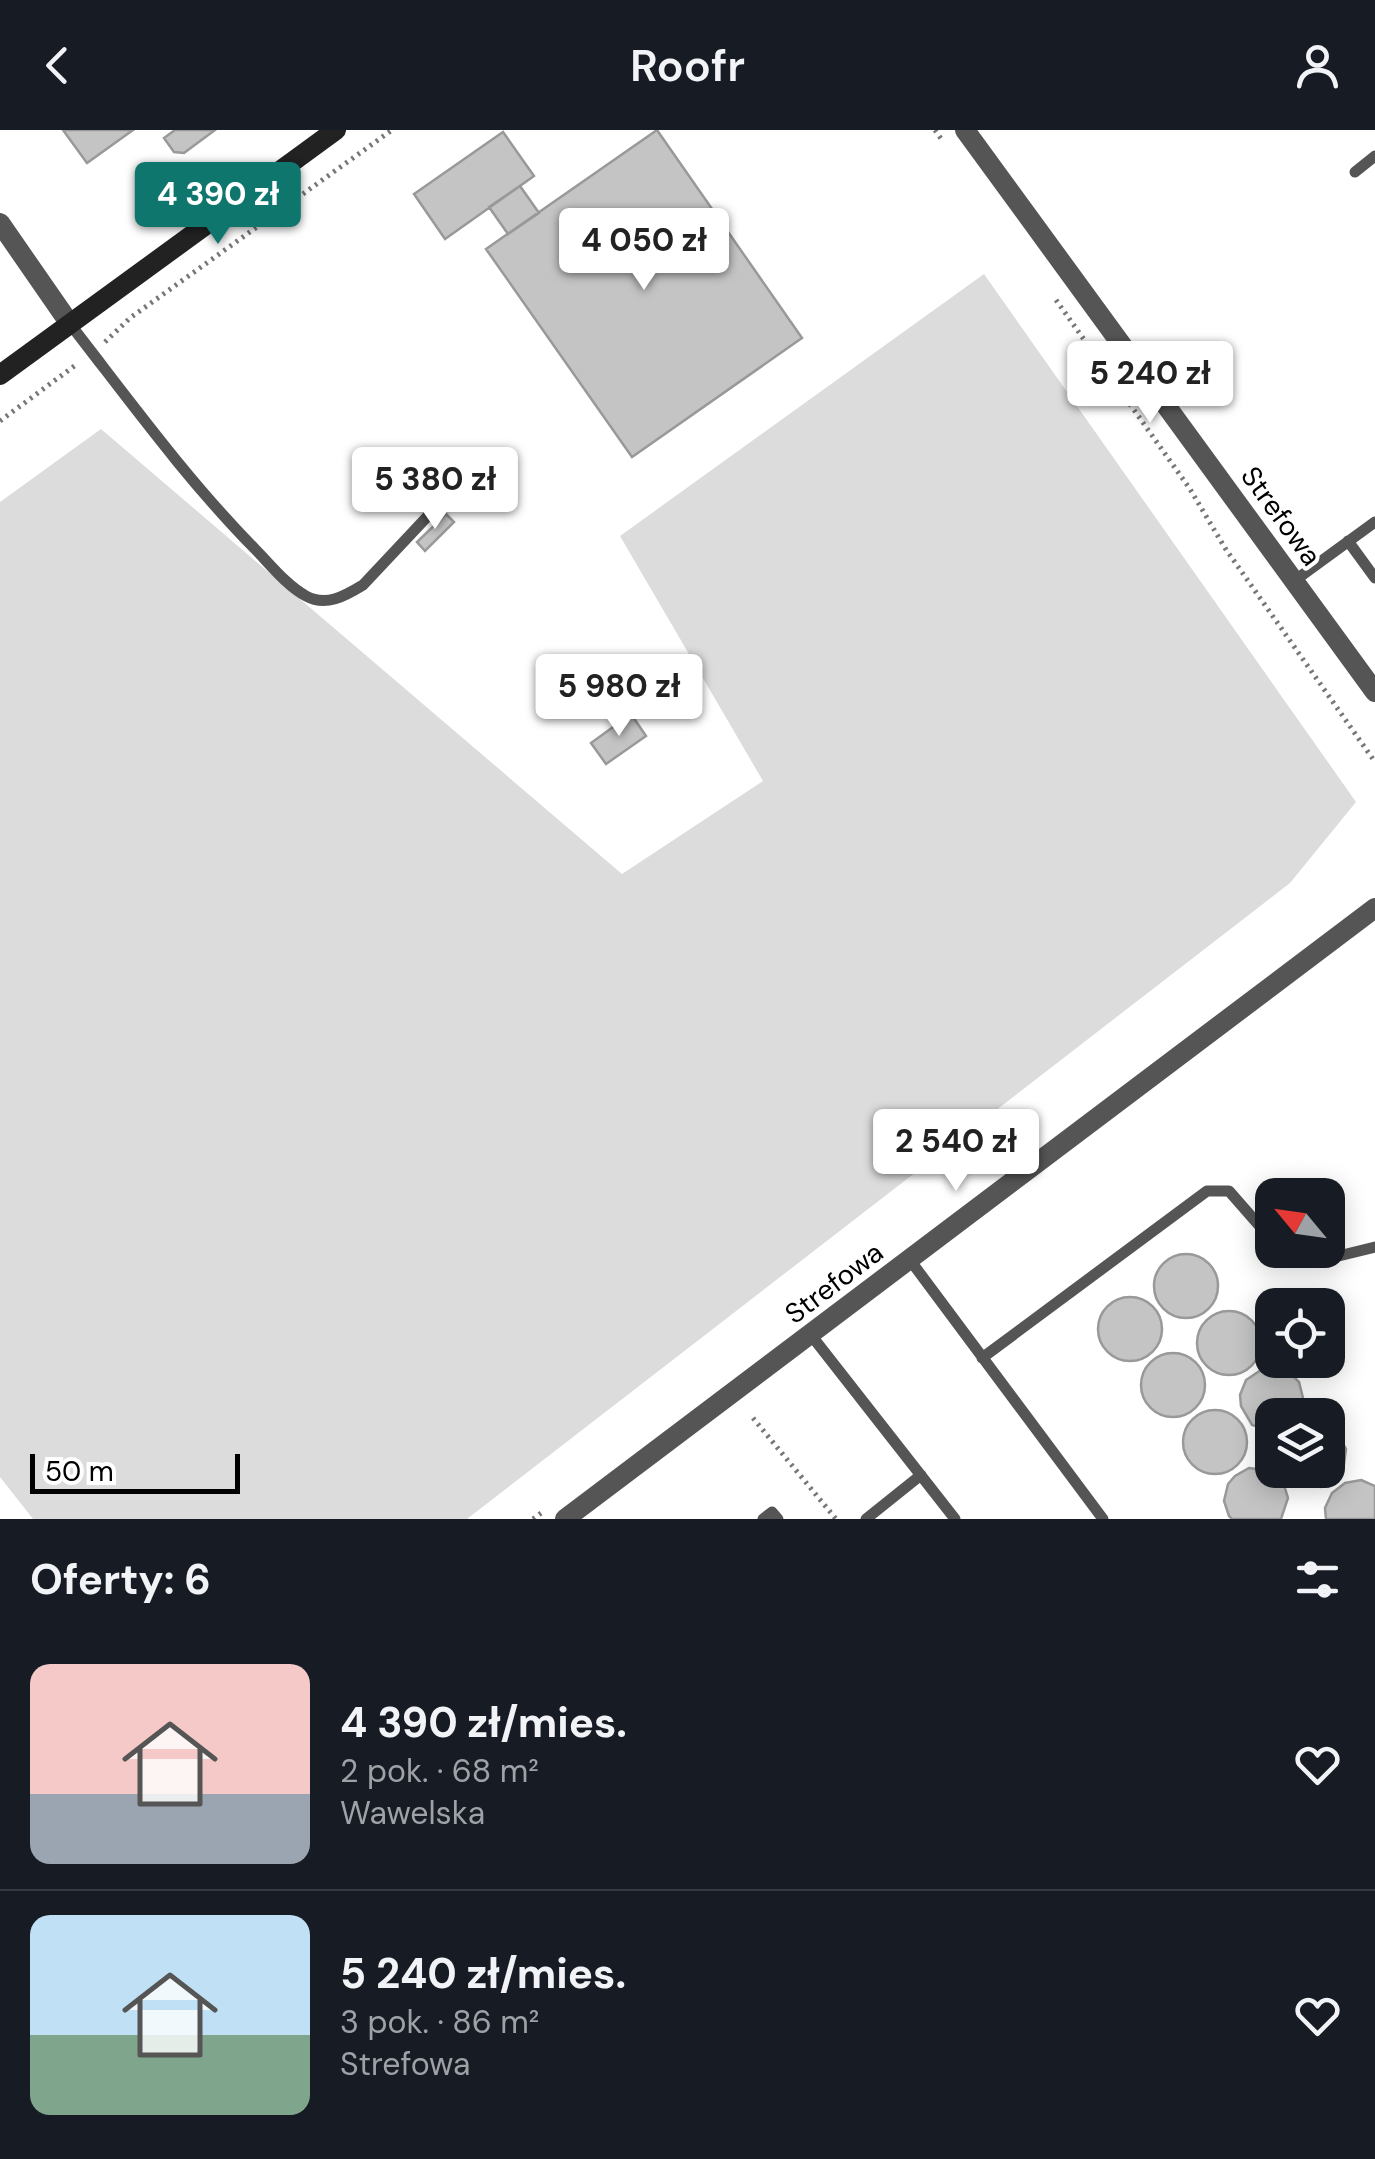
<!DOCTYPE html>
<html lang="pl">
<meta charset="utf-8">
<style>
body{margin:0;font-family:"DM Sans",sans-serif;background:#242831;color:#f1f3f6;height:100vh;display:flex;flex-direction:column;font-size:38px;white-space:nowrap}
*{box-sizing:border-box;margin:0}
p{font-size:32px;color:#9ea1a6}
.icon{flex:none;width:55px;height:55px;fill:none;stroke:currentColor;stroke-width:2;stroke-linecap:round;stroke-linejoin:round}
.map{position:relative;height:1389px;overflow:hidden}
.details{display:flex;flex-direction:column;background:#171b24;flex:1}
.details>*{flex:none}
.needle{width:65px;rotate:299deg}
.tools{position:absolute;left:1255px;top:1048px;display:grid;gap:20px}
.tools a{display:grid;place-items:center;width:90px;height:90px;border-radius:20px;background:#171b24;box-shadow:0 5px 25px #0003;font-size:50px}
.scale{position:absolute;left:30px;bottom:25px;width:210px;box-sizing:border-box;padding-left:10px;border:5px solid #000;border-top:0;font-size:28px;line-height:35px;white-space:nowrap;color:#000;-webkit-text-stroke:8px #fff;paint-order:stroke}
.price{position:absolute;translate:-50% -85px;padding:0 22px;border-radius:10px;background:#fff;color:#222;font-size:32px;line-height:65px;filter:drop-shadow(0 2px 5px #0008)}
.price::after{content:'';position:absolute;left:50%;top:60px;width:30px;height:22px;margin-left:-15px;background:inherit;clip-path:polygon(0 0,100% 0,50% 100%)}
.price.current{background:#0f766e;color:#fff}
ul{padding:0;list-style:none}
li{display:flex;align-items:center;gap:30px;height:250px;padding:0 30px}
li+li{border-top:2px solid #363941}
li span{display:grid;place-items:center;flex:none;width:280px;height:200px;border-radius:20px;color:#555}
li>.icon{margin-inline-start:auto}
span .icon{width:120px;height:120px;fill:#fffc;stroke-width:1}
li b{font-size:42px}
h2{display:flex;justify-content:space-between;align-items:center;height:120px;padding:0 30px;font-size:42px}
header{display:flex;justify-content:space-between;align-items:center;height:130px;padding:0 30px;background:#171b24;font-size:45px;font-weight:600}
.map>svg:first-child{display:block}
</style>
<header><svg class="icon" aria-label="back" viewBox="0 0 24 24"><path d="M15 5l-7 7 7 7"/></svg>Roofr<svg class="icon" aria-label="person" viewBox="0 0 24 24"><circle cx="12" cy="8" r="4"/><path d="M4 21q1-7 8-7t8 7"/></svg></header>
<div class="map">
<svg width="1375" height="1389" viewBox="0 0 1375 1389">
<rect width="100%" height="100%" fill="#fff"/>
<!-- green -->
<path fill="#dcdcdc" d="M984,144L1356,672L1290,753L467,1389H33L0,1347V372L101,299L622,744L763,651L620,406Z"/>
<!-- building -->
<path fill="#c4c4c4" stroke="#999" stroke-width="2.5" d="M63,0H133L87,33Z
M175,0H215L184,23L174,22L164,8Z
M657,0L802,208L632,327L486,119Z
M503,2L534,46L445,109L414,64Z
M520,56L539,83L508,104L489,77Z
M446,384L454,392L425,421L417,412Z
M631,584L646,606L606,634L591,613Z
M1154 1156a32 32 0 1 1 64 0a32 32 0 1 1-64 0Z
M1098 1199a32 32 0 1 1 64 0a32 32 0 1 1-64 0Z
M1197 1213a32 32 0 1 1 64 0a32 32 0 1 1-64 0Z
M1141 1255a32 32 0 1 1 64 0a32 32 0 1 1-64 0Z
M1264,1238L1281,1239L1291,1244L1299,1252L1303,1268L1299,1285H1272V1301L1252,1295L1241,1276L1240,1265L1246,1250Z
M1183 1312a32 32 0 1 1 64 0a32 32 0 1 1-64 0Z
M1328,1297L1338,1305L1346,1319L1343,1341L1332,1353L1321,1357L1300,1354L1286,1340H1328Z
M1249,1338L1271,1341L1283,1352L1288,1368L1281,1389H1232L1229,1386L1224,1371L1228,1354L1235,1346Z
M1361,1350L1375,1356V1389H1326L1325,1378L1332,1363L1345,1353Z"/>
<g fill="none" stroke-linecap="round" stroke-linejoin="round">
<!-- path -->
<path stroke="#777" stroke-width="5" stroke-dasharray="2.5 5" stroke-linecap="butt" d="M935,0L942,10
M1056,170L1190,359L1225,418L1375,632
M105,212L130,188L392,0
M0,291L77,234
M753,1288L836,1389
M533,1389L544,1381"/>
<!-- lane -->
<path stroke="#555" stroke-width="11" d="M1355,42L1375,26
M70,194C130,271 187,350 255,419C270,434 286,455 306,466C326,477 345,466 363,455L472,339
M1348,411L1375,448
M1294,451L1375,392
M1288,1120L1318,1131L1375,1117
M910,1130L1103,1389
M811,1205L955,1389
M982,1228L1207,1061H1229L1272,1110
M763,1389L772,1382L778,1389
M866,1389L921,1345"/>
<!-- street -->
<path stroke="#555" stroke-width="20" d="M965,0L1375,562
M0,93L70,194
M565,1389L1375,778"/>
<!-- secondary -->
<path stroke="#222" stroke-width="20" d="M0,245L336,0"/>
</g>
<g text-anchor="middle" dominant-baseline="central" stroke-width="8" stroke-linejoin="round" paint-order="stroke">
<!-- street labels -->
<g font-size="28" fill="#000" stroke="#fff">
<text transform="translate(1281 386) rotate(54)">Strefowa</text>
<text transform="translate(834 1153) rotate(-37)">Strefowa</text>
</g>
</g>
</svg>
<div class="tools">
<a><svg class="needle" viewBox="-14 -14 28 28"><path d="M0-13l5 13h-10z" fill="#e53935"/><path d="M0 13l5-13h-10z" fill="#9ea1a6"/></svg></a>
<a><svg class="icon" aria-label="locate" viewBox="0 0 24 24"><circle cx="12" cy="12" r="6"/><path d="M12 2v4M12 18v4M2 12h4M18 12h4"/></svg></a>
<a><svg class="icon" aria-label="layers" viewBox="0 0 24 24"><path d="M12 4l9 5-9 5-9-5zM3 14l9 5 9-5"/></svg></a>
</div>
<div class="scale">50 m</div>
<b class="price current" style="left:218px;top:117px">4 390 zł</b>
<b class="price" style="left:644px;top:163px">4 050 zł</b>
<b class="price" style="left:1150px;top:296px">5 240 zł</b>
<b class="price" style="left:435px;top:402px">5 380 zł</b>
<b class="price" style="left:619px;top:609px">5 980 zł</b>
<b class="price" style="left:956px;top:1064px">2 540 zł</b>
</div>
<section class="details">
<h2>Oferty: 6<svg class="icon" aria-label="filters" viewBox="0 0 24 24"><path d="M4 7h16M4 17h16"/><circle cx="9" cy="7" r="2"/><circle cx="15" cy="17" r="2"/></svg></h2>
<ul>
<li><span style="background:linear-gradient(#f6c9c9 65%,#9aa5b1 0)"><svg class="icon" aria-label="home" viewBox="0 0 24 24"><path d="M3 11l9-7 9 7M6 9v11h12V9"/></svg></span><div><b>4 390 zł/mies.</b><p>2 pok. · 68 m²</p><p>Wawelska</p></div><svg class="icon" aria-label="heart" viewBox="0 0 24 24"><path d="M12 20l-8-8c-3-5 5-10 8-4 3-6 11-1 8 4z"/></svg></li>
<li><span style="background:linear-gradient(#bfe0f5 60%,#7fa58c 0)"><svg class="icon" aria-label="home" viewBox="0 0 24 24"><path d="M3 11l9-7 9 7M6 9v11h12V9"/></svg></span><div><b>5 240 zł/mies.</b><p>3 pok. · 86 m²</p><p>Strefowa</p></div><svg class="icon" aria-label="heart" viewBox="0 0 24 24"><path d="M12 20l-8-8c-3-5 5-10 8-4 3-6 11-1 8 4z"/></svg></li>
</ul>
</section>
